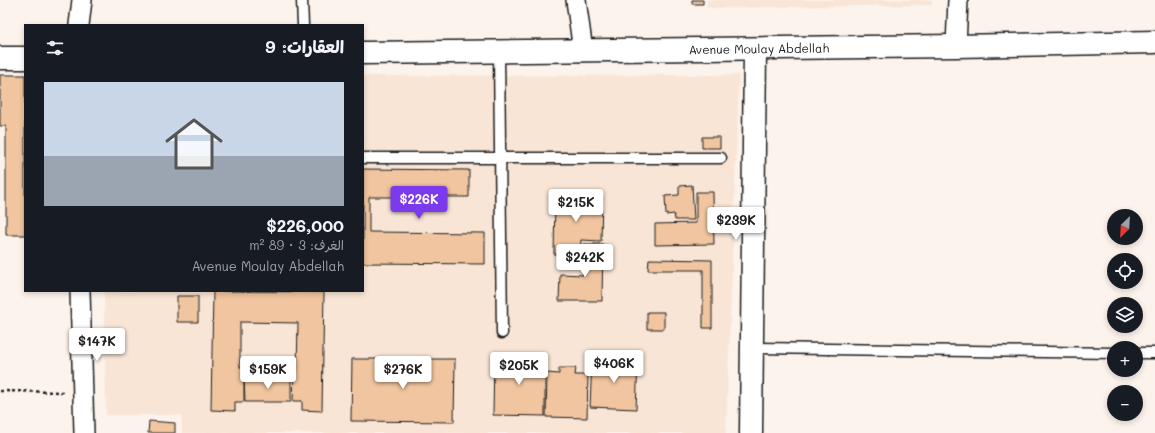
<!DOCTYPE html>
<html lang="ar">
<meta charset="utf-8">
<style>
body{margin:0;font-family:Mali,"Playpen Sans Arabic",sans-serif;background:#242831;color:#f1f3f6;direction:rtl;height:100vh;display:flex;flex-direction:column;font-size:15px;white-space:nowrap}
*{box-sizing:border-box;margin:0}
p{font-size:13px;color:#9ea1a6}
.icon{flex:none;width:22px;height:22px;fill:none;stroke:currentColor;stroke-width:2;stroke-linecap:round;stroke-linejoin:round}
.map{position:relative;flex:1;overflow:hidden;direction:ltr}
.sheet{position:absolute;left:24px;top:24px;width:340px;height:268px;display:flex;flex-direction:column;background:#171b24;border-radius:0px;box-shadow:0 2px 6px #0003;direction:rtl}
.sheet>*{flex:none}
.needle{width:26px;rotate:204deg}
.buttons{position:absolute;left:1107px;top:209px;display:grid;gap:8px}
.buttons a{display:grid;place-items:center;width:36px;height:36px;border-radius:50%;background:#171b24;box-shadow:0 2px 6px #0003;font-size:20px}
.price{position:absolute;translate:-50% -34px;padding:0 9px;border-radius:4px;background:#fff;color:#222;font-size:13px;line-height:26px;filter:drop-shadow(0 1px 2px #0008)}
.price::after{content:'';position:absolute;left:50%;top:24px;width:12px;height:9px;margin-left:-6px;background:inherit;clip-path:polygon(0 0,100% 0,50% 100%)}
.price.on{background:#7c3aed;color:#fff}
ul{padding:0;list-style:none}
li{display:grid;align-content:center;gap:8px;height:212px;padding:0 20px}
li span{display:grid;place-items:center;height:124px;border-radius:0px;color:#555}
li>.icon{margin-inline-start:auto}
span .icon{width:72px;height:72px;fill:#fffc;stroke-width:1}
li b{font-size:17px}
h2{display:flex;justify-content:space-between;align-items:center;height:48px;padding:0 20px;font-size:17px}
.map>svg:first-child{display:block}
</style>
<div class="map">
<svg width="1155" height="433" viewBox="0 0 1155 433">
<rect width="100%" height="100%" fill="#fcf3ec"/>
<filter id="ink" filterUnits="userSpaceOnUse"><feTurbulence type="fractalNoise" baseFrequency=".025" numOctaves="2"/><feDisplacementMap in="SourceGraphic" scale="8" xChannelSelector="R" yChannelSelector="G"/><feConvolveMatrix kernelMatrix="1 2 1 2 8 2 1 2 1" color-interpolation-filters="sRGB"/></filter>
<g filter="url(#ink)">
<!-- built -->
<path fill="#f8e5d5" d="M707,0H932V5L707,8Z
M739,75L726,433H182V415H106L104,291H363V76Z"/>
<!-- building -->
<path fill="#f0c59f" stroke="#1c1c1c" d="M692,0H703V4H692Z
M0,75H25V235H6V126H0Z
M702,137H720V148H702Z
M363,169L469,170V197H369V232L485,233V264L363,263Z
M692,185L694,220H675L674,214L666,215L665,196L679,195V186Z
M696,192H713L714,244L655,245V224L696,223Z
M555,196L602,197L601,241L581,240L580,255L554,254Z
M583,244H603L602,301H559L560,274L583,275Z
M649,259L712,260V328H703V270H648Z
M213,291L324,292L322,411L302,410V401H293L294,370H297L298,323L240,322V367H244V402H235V411L211,410Z
M177,296H198V322H177Z
M647,312H664V329H647Z
M494,355L545,356V416L493,415Z
M352,359H455L454,422L351,421Z
M592,359L638,361L636,409L590,407Z
M559,368H576L575,375H588L587,418L546,417L547,373L559,374Z
M244,377L291,378V402H245Z
M149,421L175,423V433H148Z"/>
<g fill="none" stroke-linecap="round" stroke-linejoin="round">
<!-- lane casing -->
<g stroke="#1c1c1c" stroke-width="13">
<path id="lane" d="M302,0L303,25
M499,52L502,333
M363,158H721
M751,348L1114,353
M1136,353H1155"/>
</g>
<!-- street casing -->
<g stroke="#1c1c1c" stroke-width="22">
<path id="street" d="M576,0L583,51
M79,25L82,0
M956,46L958,0
M80,291L84,433"/>
</g>
<!-- secondary casing -->
<g stroke="#1c1c1c" stroke-width="25">
<path id="secondary" d="M751,433L755,49"/>
</g>
<!-- primary casing -->
<g stroke="#1c1c1c" stroke-width="25">
<g id="primary">
<path id="s1" d="M363,53L956,46L1155,42"/>
<path d="M0,58H25"/>
</g>
</g>
<!-- path -->
<path stroke="#1c1c1c" stroke-width="2.5" stroke-dasharray="3 3" stroke-linecap="butt" d="M0,391L65,392"/>
<!-- lane -->
<use href="#lane" stroke="#fff" stroke-width="10"/>
<!-- street -->
<use href="#street" stroke="#fff" stroke-width="19"/>
<!-- secondary -->
<use href="#secondary" stroke="#fff" stroke-width="22"/>
<!-- primary -->
<use href="#primary" stroke="#fff" stroke-width="22"/>
</g>
</g>
<g text-anchor="middle" dominant-baseline="central" stroke-width="4" stroke-linejoin="round" paint-order="stroke">
<!-- street labels -->
<g font-size="12" fill="#1c1c1c" stroke="#fff">
<text stroke="none"><textPath href="#s1" startOffset="396">Avenue Moulay Abdellah</textPath></text>
</g>
</g>
</svg>
<div class="buttons">
<a><svg class="needle" viewBox="-14 -14 28 28"><path d="M0-13l5 13h-10z" fill="#e53935"/><path d="M0 13l5-13h-10z" fill="#9ea1a6"/></svg></a>
<a><svg class="icon" aria-label="locate" viewBox="0 0 24 24"><circle cx="12" cy="12" r="6"/><path d="M12 2v4M12 18v4M2 12h4M18 12h4"/></svg></a>
<a><svg class="icon" aria-label="layers" viewBox="0 0 24 24"><path d="M12 4l9 5-9 5-9-5zM3 14l9 5 9-5"/></svg></a>
<a>+</a>
<a>−</a>
</div>
<b class="price on" style="left:419px;top:220px">$226K</b>
<b class="price" style="left:576px;top:223px">$215K</b>
<b class="price" style="left:736px;top:241px">$239K</b>
<b class="price" style="left:585px;top:278px">$242K</b>
<b class="price" style="left:97px;top:362px">$147K</b>
<b class="price" style="left:614px;top:384px">$406K</b>
<b class="price" style="left:519px;top:386px">$205K</b>
<b class="price" style="left:268px;top:390px">$159K</b>
<b class="price" style="left:403px;top:390px">$276K</b>
<section class="sheet">
<h2>العقارات: 9<svg class="icon" aria-label="filters" viewBox="0 0 24 24"><path d="M4 7h16M4 17h16"/><circle cx="9" cy="7" r="2"/><circle cx="15" cy="17" r="2"/></svg></h2>
<ul>
<li><span style="background:linear-gradient(#c9d6e8 60%,#9aa5b1 0)"><svg class="icon" aria-label="home" viewBox="0 0 24 24"><path d="M3 11l9-7 9 7M6 9v11h12V9"/></svg></span><div><b>$226,000</b><p>الغرف: 3 · 89 m²</p><p>Avenue Moulay Abdellah</p></div></li>
</ul>
</section>
</div>
